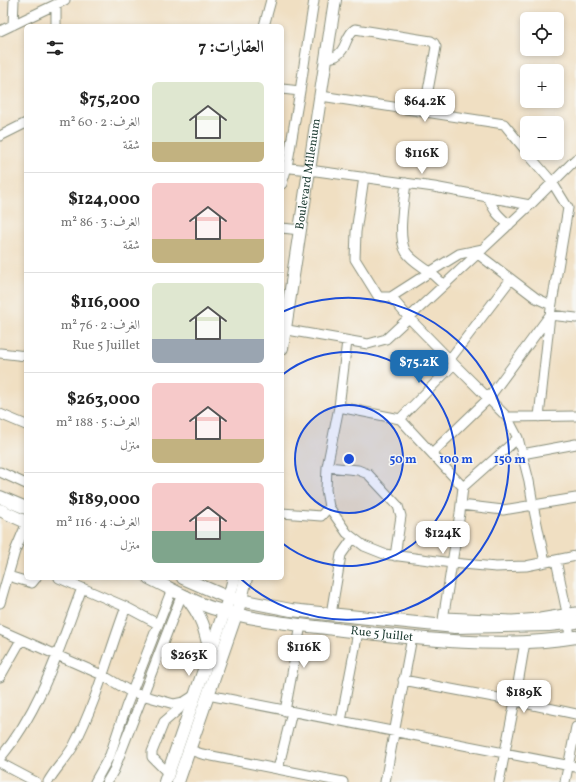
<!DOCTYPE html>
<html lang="ar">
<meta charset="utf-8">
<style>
body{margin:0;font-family:Vollkorn,Amiri,serif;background:#f2f2f2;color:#222;direction:rtl;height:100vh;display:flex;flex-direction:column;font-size:15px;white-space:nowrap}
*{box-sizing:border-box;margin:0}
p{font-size:13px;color:#767676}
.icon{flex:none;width:22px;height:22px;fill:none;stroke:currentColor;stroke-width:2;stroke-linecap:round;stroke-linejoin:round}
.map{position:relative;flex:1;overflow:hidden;direction:ltr}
.side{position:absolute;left:24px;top:24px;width:260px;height:556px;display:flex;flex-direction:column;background:#fff;border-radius:6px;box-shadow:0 2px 6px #0003;direction:rtl}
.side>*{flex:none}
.fabs{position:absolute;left:520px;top:12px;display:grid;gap:8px}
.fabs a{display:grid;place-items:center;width:44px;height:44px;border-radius:6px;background:#fff;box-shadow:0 2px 6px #0003;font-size:20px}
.price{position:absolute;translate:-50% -34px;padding:0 9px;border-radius:8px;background:#fff;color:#222;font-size:13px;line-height:26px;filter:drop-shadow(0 1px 2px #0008)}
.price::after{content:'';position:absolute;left:50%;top:24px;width:12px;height:9px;margin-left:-6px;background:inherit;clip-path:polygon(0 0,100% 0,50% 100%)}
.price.current{background:#1f6fb2;color:#fff}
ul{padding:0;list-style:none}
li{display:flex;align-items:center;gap:12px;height:100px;padding:0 20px}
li+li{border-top:1px solid #e0e0e0}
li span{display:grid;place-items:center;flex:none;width:112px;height:80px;border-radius:6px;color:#555}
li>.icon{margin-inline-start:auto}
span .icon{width:48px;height:48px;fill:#fffc;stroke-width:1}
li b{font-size:17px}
h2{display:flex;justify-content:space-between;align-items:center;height:48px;padding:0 20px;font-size:17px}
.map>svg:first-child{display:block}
</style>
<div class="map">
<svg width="576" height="782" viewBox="0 0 576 782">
<rect width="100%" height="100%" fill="#f6f6f2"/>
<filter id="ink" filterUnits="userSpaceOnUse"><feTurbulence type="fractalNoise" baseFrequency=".025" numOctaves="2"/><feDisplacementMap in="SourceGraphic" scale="8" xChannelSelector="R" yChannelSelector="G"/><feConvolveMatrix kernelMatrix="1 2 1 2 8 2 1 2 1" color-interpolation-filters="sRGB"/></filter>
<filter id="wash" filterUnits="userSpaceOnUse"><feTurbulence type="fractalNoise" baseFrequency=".012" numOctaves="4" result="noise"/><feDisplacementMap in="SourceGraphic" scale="16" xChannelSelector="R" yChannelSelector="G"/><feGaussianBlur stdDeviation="0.9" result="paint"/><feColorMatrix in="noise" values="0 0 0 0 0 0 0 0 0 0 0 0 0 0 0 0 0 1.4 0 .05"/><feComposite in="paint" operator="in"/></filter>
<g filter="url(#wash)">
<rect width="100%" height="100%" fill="#f0dfc2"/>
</g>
<g filter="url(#ink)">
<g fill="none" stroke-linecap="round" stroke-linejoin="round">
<!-- minor casing -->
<g stroke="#888e7b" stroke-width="11">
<path id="minor" d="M56,5V26
M13,25L14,0
M264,26L271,0
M0,31L65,0
M326,59C329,58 333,57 336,56C347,50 345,35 355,29L431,41L434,43L436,47L424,112
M282,89L300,91
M321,96L504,124L527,152
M0,136L26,123
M527,153L552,182L568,208L550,315L539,417
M282,167L309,170L434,187L530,205
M364,177L356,232L355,259L378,296L382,297H391L409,318L454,364L507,417L518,438L529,481L534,510L545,562
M282,184L287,167L300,91L314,0
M489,198C493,211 499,216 509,225
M282,228L300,230
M478,254L536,298L551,305
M444,285L430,272L459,254L483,249
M391,297L430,272C422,266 411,260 406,252C397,238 404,200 406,183
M282,329L368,344L386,339L530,205L576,159
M347,341L339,407L327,467L326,490L329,507L347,533L364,546L384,554L452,563L496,567L526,566L576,556
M0,353L26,356
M450,359L511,279
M339,407L400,419L463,487
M0,414L26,425
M507,417L576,416
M400,419L454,364
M432,453L488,399L550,315L576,318
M522,454L576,444
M327,467L358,470L368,474L398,506L401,516L395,556
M0,472L26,484
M461,505L503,510L576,498
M282,513L321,516L329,507
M556,560L567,613L570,638
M8,576L32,583L36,578
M59,578L126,607L158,624
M0,603L15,551L26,525
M331,614L341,555L353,538
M444,617L512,620L540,618L576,612
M442,626L460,513L463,487L518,438
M0,630L102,675L131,692L174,704L184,702L195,695
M0,677L21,640
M403,680L515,701L576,714
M208,695L576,767
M285,711L301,625
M341,721L358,632
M190,750L202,754L343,782
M0,758C41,710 60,646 82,588
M0,763L36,782
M278,769L292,712
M168,773L152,757V752L164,722L179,709L184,702
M48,782C55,769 67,758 74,745C97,701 109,652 126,607
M95,782L110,755L126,707L172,589
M107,782L114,770L182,594
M385,782L412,637
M499,782L515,701L525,642
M565,782L576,727"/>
</g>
<!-- major casing -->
<g stroke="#888e7b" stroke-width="14">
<g id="major">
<path id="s1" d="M282,348L335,0"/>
<path d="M0,497L26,508"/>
<path d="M0,510L26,522"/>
<path id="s2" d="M149,578C168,587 193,602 212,608C252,620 293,624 334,629C411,638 500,650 576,637"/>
<path d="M183,578L229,598L291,610L455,627L549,625L576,622"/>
<path d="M186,597C202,616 205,629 210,652"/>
<path d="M165,782L229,598L234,578"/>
<path d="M178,782L241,600L246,578"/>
</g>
</g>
<!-- minor -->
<use href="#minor" stroke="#fff" stroke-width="9"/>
<!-- major -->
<use href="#major" stroke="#fff" stroke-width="12"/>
</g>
</g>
<!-- distance rings -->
<circle cx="349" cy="459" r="54" fill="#1d4ed8" fill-opacity=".12"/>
<g fill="none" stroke="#1d4ed8" stroke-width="2">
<circle cx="349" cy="459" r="54"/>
<path d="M282 375A107 107 0 1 1 282 543"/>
<path d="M282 312A161 161 0 1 1 241 579"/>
</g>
<g text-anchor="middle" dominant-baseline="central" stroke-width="3" stroke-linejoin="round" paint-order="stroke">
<!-- street labels -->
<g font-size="12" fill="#1f3d34" stroke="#f6f6f2">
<text stroke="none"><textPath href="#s1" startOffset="176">Boulevard Millenium</textPath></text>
<text stroke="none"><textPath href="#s2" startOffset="242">Rue 5 Juillet</textPath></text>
</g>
</g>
<circle cx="349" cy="459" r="6" fill="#1d4ed8" stroke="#f6f6f2" stroke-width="2"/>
<g font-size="12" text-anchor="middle" font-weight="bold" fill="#1d4ed8" stroke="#f6f6f2" stroke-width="3" stroke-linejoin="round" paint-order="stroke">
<text x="403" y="463">50 m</text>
<text x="456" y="463">100 m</text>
<text x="510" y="463">150 m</text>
</g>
</svg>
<div class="fabs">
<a><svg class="icon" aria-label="locate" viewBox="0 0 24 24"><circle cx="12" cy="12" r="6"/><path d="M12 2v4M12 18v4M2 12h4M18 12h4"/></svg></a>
<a>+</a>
<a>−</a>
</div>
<b class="price" style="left:425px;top:123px">$64.2K</b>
<b class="price" style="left:422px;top:175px">$116K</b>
<b class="price current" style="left:419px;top:384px">$75.2K</b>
<b class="price" style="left:443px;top:555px">$124K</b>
<b class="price" style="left:304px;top:669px">$116K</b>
<b class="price" style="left:189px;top:677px">$263K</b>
<b class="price" style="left:524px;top:714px">$189K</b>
<section class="side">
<h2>العقارات: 7<svg class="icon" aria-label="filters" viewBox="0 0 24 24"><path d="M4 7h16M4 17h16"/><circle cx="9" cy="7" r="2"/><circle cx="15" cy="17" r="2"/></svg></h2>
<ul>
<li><span style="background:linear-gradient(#dfe7d0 75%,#c2b280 0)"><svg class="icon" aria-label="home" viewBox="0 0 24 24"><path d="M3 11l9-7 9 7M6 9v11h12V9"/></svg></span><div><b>$75,200</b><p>الغرف: 2 · 60 m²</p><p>شقة</p></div></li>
<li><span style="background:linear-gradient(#f6c9c9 70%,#c2b280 0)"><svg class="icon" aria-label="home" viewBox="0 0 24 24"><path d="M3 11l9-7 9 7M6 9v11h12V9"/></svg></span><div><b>$124,000</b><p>الغرف: 3 · 86 m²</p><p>شقة</p></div></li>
<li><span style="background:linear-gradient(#dfe7d0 70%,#9aa5b1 0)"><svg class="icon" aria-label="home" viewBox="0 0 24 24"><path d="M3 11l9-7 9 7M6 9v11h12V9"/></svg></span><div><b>$116,000</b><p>الغرف: 2 · 76 m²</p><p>Rue 5 Juillet</p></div></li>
<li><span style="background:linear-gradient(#f6c9c9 70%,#c2b280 0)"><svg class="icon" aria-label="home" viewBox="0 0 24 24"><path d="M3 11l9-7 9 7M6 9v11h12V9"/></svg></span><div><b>$263,000</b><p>الغرف: 5 · 188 m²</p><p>منزل</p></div></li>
<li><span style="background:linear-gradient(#f6c9c9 60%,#7fa58c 0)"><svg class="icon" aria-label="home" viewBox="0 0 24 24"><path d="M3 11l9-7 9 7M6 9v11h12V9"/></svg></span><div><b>$189,000</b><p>الغرف: 4 · 116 m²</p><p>منزل</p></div></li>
</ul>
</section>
</div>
